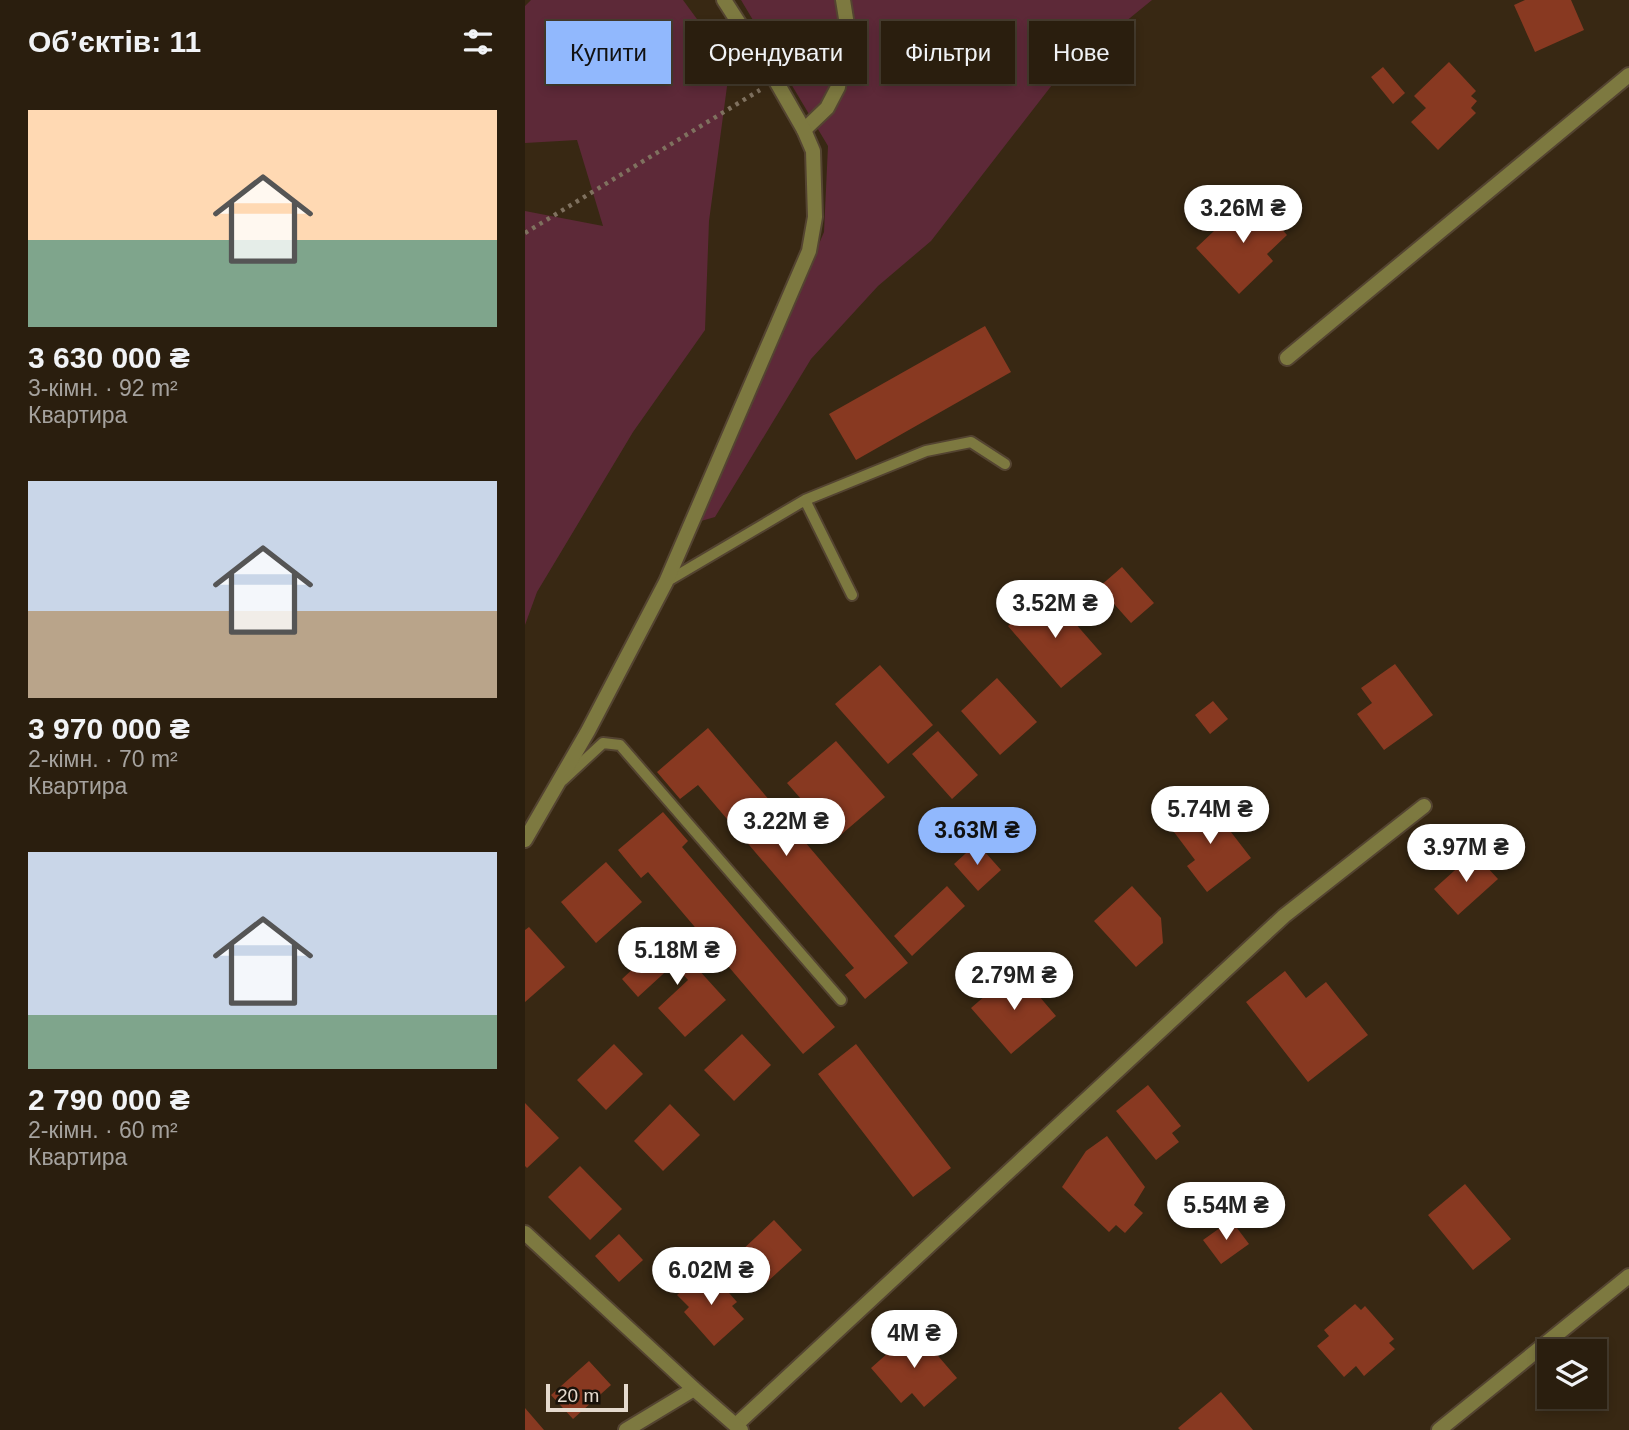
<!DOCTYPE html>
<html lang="uk">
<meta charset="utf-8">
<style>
body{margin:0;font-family:Arial,sans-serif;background:#322717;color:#f1f3f6;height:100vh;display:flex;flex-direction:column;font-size:26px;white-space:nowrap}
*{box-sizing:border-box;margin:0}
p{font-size:23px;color:#a5a29e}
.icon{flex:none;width:38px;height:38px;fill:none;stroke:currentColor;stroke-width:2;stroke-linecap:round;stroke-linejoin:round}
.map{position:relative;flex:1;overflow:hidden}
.drawer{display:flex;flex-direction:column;background:#2a1e0e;width:525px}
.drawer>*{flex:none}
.guide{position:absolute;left:21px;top:21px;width:665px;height:63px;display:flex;gap:14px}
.buttons{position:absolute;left:1012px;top:1339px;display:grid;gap:14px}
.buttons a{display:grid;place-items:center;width:70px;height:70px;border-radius:0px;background:#2a1e0e;box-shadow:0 4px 10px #0003,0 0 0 2px #463c2e;font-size:35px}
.scale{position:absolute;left:21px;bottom:18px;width:82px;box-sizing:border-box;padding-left:7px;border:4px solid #e5dace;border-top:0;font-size:19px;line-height:24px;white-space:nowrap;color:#e5dace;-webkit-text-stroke:5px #19120a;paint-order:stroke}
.price{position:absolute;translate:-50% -60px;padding:0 16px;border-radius:24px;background:#fff;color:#222;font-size:23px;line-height:46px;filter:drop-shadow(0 2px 4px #0008)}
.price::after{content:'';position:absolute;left:50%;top:42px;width:21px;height:16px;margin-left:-10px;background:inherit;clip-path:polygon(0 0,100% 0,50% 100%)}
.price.current{background:#91b8fd;color:#111}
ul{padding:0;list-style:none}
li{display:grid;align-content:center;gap:14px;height:371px;padding:0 28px}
li span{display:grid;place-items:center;height:217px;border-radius:0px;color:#555}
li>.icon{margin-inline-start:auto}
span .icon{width:126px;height:126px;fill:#fffc;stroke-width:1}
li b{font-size:30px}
h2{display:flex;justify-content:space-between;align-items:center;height:84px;padding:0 28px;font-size:30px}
.tag{padding:0 24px;border-radius:0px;background:#2a1e0e;box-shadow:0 4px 10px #0003,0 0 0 2px #463c2e;font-size:24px;line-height:63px}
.tag.current{background:#91b8fd;color:#111}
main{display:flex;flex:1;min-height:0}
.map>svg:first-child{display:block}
</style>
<main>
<section class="drawer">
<h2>Об’єктів: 11<svg class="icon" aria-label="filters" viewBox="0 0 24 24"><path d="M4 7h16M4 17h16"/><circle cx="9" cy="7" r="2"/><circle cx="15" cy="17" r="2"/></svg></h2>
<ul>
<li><span style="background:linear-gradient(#ffd9b3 60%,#7fa58c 0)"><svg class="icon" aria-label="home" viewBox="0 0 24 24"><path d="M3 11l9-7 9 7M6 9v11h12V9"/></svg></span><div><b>3 630 000 ₴</b><p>3-кімн. · 92 m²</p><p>Квартира</p></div></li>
<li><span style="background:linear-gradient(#c9d6e8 60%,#b9a48a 0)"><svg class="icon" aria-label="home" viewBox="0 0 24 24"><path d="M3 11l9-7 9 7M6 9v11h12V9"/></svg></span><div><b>3 970 000 ₴</b><p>2-кімн. · 70 m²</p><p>Квартира</p></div></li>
<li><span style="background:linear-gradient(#c9d6e8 75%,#7fa58c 0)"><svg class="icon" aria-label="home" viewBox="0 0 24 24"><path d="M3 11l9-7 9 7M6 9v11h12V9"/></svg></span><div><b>2 790 000 ₴</b><p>2-кімн. · 60 m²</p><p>Квартира</p></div></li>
</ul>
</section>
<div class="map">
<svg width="1104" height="1430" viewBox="0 0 1104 1430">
<rect width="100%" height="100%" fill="#382813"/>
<!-- green -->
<path fill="#5d2938" d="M6,0H158L205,64L184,221L180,330L108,432L12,592L0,625V211L78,226L52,140L0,143V6Z
M216,0H627L534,76L406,241L353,286L286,359L190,517L176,521L299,232L303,146Z"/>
<!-- building -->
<path fill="#883921" d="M1000,0H1046L1059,30L1010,52L989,5Z
M924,62L951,91L946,96L952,101L946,108L951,113L913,150L886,122L901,108L889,96Z
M858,67L880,93L868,104L846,77Z
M726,196L762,235L742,254L748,261L714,294L671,248Z
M460,326L486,372L331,460L304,414Z
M597,567L629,603L606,623L574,587Z
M522,591L577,654L536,688L483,626Z
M870,664L908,715L859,750L832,714L847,703L836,688Z
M355,665L408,725L363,764L310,704Z
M472,678L512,722L475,755L436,711Z
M688,701L703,719L685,734L670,715Z
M183,728L383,963L340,999L320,975L329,968L173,785L155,799L132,772Z
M413,731L453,775L427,799L387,754Z
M311,741L360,797L311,839L262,783Z
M682,801L726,858L682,892L662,866L670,860L646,828Z
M138,812L163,841L157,847L310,1027L278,1054L123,872L116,878L93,850Z
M452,843L476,870L453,891L429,864Z
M949,853L973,879L933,915L909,889Z
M81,862L117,902L71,943L36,902Z
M422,886L440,906L387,956L369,936Z
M607,886L636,918L638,943L611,967L569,921Z
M4,927L40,967L0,1002V930Z
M143,936L201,1000L160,1037L133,1008L163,980L149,964L113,997L97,979Z
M491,969L531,1016L486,1054L446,1008Z
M760,971L781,998L801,982L843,1035L783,1082L721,1002Z
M217,1034L246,1065L209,1101L179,1070Z
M89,1044L118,1074L81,1110L52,1080Z
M331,1044L426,1168L388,1197L293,1074Z
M623,1085L656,1126L647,1133L654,1142L631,1160L591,1111Z
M0,1103L34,1138L2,1168L0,1166Z
M145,1104L175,1135L138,1171L109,1141Z
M582,1136L620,1187L609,1205L618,1213L600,1233L591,1225L584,1232L537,1187L561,1151Z
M55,1166L97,1209L65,1240L23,1197Z
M940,1184L986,1239L948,1270L903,1215Z
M249,1220L277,1250L241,1283L214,1253Z
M706,1220L724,1244L696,1264L678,1240Z
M94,1234L118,1260L94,1282L70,1256Z
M182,1268L212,1302L207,1306L219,1319L189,1346L159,1312L164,1307L152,1295Z
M830,1304L836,1310L840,1306L869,1339L864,1343L870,1349L839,1376L831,1366L819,1377L792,1346L804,1336L799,1330Z
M390,1329L432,1378L399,1407L387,1393L376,1403L346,1368Z
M64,1361L86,1385L48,1419L26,1395Z
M696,1392L728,1430H655L653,1428Z
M0,1408L19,1430H0Z"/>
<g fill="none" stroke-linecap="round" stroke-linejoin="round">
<!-- service casing -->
<g stroke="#544431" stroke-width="14">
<path id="service" d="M280,500L327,595
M141,582L280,500L401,451L446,442L480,464
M38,780L78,743L95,745L316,1000"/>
</g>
<!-- minor casing -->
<g stroke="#544431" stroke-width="18">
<path id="minor" d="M279,130L302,108L313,87L322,25L318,0
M762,358L1104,75
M211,1425L759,916L899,806
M101,1430L169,1389
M914,1430L1104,1276"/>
</g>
<!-- tertiary casing -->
<g stroke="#544431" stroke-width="18">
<path id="tertiary" d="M0,840L63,731L141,582L284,251L290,217L288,151L279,130L251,81L199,0
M0,1233L169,1389L216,1430"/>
</g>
<!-- path -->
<path stroke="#7f715f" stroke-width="4.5" stroke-dasharray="3.5 5" stroke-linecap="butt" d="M0,233L235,90"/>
<!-- service -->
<use href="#service" stroke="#7d7940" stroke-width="10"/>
<!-- minor -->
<use href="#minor" stroke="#7d7940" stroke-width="14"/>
<!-- tertiary -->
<use href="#tertiary" stroke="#7d7940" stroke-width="14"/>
</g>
</svg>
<div class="buttons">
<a><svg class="icon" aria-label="layers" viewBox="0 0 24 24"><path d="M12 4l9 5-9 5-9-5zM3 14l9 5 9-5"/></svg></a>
</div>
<div class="scale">20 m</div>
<b class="price" style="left:718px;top:245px">3.26M ₴</b>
<b class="price" style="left:530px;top:640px">3.52M ₴</b>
<b class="price" style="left:685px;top:846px">5.74M ₴</b>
<b class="price" style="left:261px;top:858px">3.22M ₴</b>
<b class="price current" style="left:452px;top:867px">3.63M ₴</b>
<b class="price" style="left:941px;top:884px">3.97M ₴</b>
<b class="price" style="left:152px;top:987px">5.18M ₴</b>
<b class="price" style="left:489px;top:1012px">2.79M ₴</b>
<b class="price" style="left:701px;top:1242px">5.54M ₴</b>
<b class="price" style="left:186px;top:1307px">6.02M ₴</b>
<b class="price" style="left:389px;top:1370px">4M ₴</b>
<div class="guide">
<a class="tag current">Купити</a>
<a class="tag">Орендувати</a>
<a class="tag">Фільтри</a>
<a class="tag">Нове</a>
</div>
</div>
</main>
